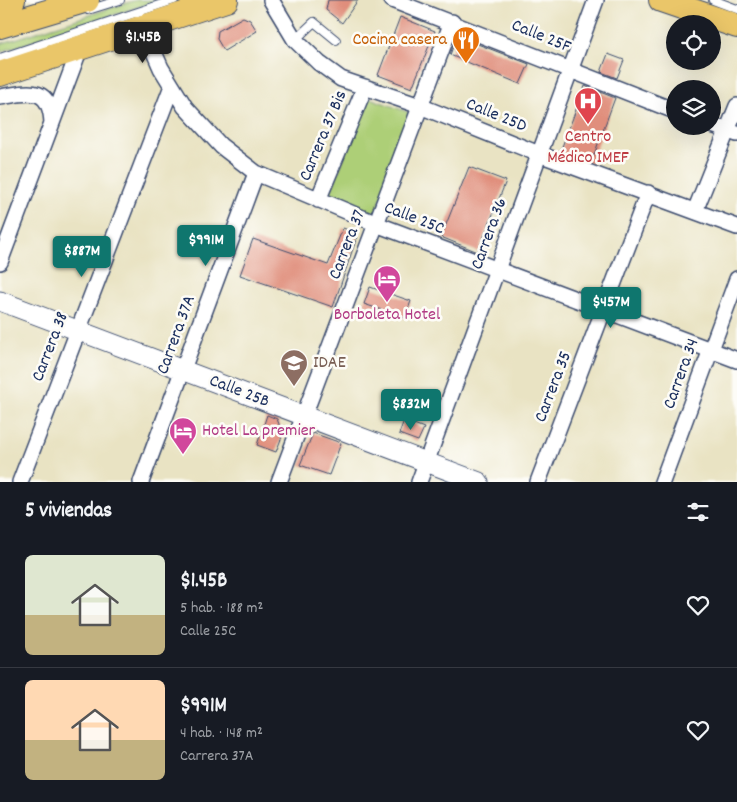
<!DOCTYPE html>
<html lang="es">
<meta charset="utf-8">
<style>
body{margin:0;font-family:Dekko,sans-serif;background:#20242c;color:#f1f3f6;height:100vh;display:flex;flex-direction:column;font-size:19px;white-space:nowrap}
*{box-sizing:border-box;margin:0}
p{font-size:16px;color:#9ea1a6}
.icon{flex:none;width:28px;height:28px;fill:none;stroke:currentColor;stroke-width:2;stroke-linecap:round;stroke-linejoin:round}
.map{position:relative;height:482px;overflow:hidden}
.panel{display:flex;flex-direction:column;background:#171b24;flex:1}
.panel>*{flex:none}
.fabs{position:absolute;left:666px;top:15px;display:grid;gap:10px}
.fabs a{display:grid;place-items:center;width:55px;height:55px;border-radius:50%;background:#171b24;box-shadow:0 5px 20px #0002;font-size:25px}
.price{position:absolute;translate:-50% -42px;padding:0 11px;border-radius:5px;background:#0f766e;color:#fff;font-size:16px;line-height:32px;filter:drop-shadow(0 1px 2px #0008)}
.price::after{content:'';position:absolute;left:50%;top:30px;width:15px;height:11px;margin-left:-8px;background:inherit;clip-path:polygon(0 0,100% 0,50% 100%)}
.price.current{background:#222;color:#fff}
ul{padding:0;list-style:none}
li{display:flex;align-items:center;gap:15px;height:125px;padding:0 25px}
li+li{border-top:1px solid #363941}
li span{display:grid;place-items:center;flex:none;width:140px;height:100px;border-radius:8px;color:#555}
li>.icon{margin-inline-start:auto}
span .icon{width:60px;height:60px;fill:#fffc;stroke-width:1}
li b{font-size:21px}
h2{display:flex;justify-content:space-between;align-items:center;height:60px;padding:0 25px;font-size:21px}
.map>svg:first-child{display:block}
</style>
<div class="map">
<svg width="737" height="482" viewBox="0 0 737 482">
<rect width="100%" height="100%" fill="#fdfcf7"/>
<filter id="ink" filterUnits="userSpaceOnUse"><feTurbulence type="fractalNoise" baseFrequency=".02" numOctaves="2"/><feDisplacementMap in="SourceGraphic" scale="10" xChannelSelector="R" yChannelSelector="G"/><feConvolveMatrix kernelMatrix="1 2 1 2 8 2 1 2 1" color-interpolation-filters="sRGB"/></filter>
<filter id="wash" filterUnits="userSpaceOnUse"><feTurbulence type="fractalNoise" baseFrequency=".0096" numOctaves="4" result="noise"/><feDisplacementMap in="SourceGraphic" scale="20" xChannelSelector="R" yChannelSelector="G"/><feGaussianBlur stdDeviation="1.12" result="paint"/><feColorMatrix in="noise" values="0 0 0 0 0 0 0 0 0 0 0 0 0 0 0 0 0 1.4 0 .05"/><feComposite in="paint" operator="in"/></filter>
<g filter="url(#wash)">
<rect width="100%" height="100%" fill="#e9e3c3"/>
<!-- green -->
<path fill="#adcf77" stroke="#647f6a" d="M136,0H159L0,52V44Z
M367,97L413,114L375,214L329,197Z"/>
<g id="blocks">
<!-- building -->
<path fill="#e08e7b" d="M328,0H358L342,23L326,10Z
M243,17L250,20L257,31L224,51L217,39L218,31Z
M400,17L435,31L412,88L378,75Z
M456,38H462L529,64L520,84L450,55Z
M608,54L624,60L617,78L601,72Z
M585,86L615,98L591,163L560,152Z
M469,167L506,181L478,252L441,237Z
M343,228L358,234L333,307L240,275L253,239L328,265Z
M370,287L411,301L405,318L364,304Z
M267,415L277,419L283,434L276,452L257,445Z
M404,420L424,428L418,441L399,434Z
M313,433L341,443L329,475L300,465Z"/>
</g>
</g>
<g filter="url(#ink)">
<use href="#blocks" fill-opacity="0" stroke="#3a4a6d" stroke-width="1"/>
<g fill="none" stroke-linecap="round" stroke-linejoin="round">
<!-- service casing -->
<g stroke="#3a4a6d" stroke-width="10">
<path id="service" d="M713,0L737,9
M88,10L120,0
M295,40L314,22L336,40
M0,58L174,0"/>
</g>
<!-- minor casing -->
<g stroke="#3a4a6d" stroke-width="18">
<path id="minor" d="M271,0L295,40L319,63L341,79L420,106L539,154L737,227
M392,0L675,111
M143,27L161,68L185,107L221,146L256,173L384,227L737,360
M0,97C29,92 50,85 52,123
M712,125L737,134
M318,200L365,87
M695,211L737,106
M0,262L80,48
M20,482L172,86
M141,482L256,173
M279,482L452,22
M419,482L596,0
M538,482L648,193
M662,482L737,279"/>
</g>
<!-- tertiary casing -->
<g stroke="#3a4a6d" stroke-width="21">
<path id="tertiary" d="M0,301L479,482"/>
</g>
<!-- primary casing -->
<g stroke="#3a4a6d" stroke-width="26">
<path id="primary" d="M661,0L737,26
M0,3L13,0
M0,26L87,0
M0,74L226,0"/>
</g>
<!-- service -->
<use href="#service" stroke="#fff" stroke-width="8"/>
<!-- minor -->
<use href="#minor" stroke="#fff" stroke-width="15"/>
<!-- tertiary -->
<use href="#tertiary" stroke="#fff" stroke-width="19"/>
<!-- primary -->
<use href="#primary" stroke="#eac669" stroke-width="24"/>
</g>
</g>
<!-- icons -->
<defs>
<g id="restaurant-pin" transform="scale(1.4375)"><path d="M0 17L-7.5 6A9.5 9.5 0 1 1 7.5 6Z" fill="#e8710a" stroke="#fdfcf7"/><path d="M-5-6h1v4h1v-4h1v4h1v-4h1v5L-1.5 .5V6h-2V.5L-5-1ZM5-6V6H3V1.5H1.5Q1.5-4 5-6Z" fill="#fff"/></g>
<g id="hospital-pin" transform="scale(1.4375)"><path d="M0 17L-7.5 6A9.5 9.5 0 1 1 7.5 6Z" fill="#e0444e" stroke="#fdfcf7"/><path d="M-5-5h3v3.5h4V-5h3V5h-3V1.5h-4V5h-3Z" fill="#fff"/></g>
<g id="hotel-pin" transform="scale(1.4375)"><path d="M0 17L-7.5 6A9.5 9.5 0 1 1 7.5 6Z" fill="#d1479c" stroke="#fdfcf7"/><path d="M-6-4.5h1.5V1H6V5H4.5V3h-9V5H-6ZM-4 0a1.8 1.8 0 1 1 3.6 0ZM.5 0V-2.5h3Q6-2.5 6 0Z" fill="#fff"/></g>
<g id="university-pin" transform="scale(1.4375)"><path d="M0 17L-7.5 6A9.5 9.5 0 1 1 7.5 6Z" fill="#8d6e63" stroke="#fdfcf7"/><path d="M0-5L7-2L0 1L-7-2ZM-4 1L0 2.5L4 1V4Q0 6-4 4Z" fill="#fff"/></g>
</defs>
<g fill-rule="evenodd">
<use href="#restaurant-pin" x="466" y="40"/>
<use href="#hospital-pin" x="588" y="101"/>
<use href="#hotel-pin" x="387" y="279"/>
<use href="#university-pin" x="294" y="363"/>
<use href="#hotel-pin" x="183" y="431"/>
</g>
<g text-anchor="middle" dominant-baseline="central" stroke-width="5" stroke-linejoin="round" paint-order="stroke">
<!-- street labels -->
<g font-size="18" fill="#1b2f5e" stroke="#fdfcf7">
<text transform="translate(541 37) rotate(22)">Calle 25F</text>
<text transform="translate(496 116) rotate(22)">Calle 25D</text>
<text transform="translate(324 136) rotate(-67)">Carrera 37 Bis</text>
<text transform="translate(414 219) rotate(21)">Calle 25C</text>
<text transform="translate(490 234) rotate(-70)">Carrera 36</text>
<text transform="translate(348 245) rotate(-69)">Carrera 37</text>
<text transform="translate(177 335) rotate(-70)">Carrera 37A</text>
<text transform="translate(51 347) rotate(-69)">Carrera 38</text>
<text transform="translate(682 374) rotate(-70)">Carrera 34</text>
<text transform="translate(554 387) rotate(-69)">Carrera 35</text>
<text transform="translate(239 392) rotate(21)">Calle 25B</text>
</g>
<!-- food labels -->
<g font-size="18" fill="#c56008" stroke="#fdfcf7" text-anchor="end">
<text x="447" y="40">Cocina casera</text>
</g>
<!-- health labels -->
<g font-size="18" fill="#be3a42" stroke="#fdfcf7">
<text x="588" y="137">Centro<tspan x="588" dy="21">Médico IMEF</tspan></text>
</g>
<!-- hotel labels -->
<g font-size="18" fill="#b23c85" stroke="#fdfcf7">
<text x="387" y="315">Borboleta Hotel</text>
<text x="202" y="431" text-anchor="start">Hotel La premier</text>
</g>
<!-- education labels -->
<g font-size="18" fill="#785e54" stroke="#fdfcf7" text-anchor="start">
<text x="313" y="363">IDAE</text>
</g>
</g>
</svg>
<div class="fabs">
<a><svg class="icon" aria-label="locate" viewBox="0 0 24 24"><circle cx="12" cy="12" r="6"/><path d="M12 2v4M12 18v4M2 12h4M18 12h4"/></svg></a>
<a><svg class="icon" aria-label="layers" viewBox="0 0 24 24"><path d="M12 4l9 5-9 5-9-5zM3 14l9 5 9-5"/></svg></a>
</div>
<b class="price current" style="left:143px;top:64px">$1.45B</b>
<b class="price" style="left:206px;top:267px">$991M</b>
<b class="price" style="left:82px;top:278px">$887M</b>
<b class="price" style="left:611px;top:329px">$457M</b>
<b class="price" style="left:411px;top:431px">$832M</b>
</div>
<section class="panel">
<h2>5 viviendas<svg class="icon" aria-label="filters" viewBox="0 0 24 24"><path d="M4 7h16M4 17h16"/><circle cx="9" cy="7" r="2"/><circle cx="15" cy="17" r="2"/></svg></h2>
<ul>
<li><span style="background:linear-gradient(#dfe7d0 60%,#c2b280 0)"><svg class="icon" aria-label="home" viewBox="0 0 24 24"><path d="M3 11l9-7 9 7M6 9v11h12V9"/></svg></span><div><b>$1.45B</b><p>5 hab. · 188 m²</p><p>Calle 25C</p></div><svg class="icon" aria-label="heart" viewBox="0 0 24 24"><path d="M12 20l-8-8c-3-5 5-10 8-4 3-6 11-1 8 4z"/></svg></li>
<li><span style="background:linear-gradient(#ffd9b3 60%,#c2b280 0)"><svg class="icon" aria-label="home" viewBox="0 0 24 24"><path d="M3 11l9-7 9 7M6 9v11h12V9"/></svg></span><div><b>$991M</b><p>4 hab. · 148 m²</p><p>Carrera 37A</p></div><svg class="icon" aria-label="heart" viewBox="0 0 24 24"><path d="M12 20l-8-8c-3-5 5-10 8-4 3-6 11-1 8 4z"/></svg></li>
</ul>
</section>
